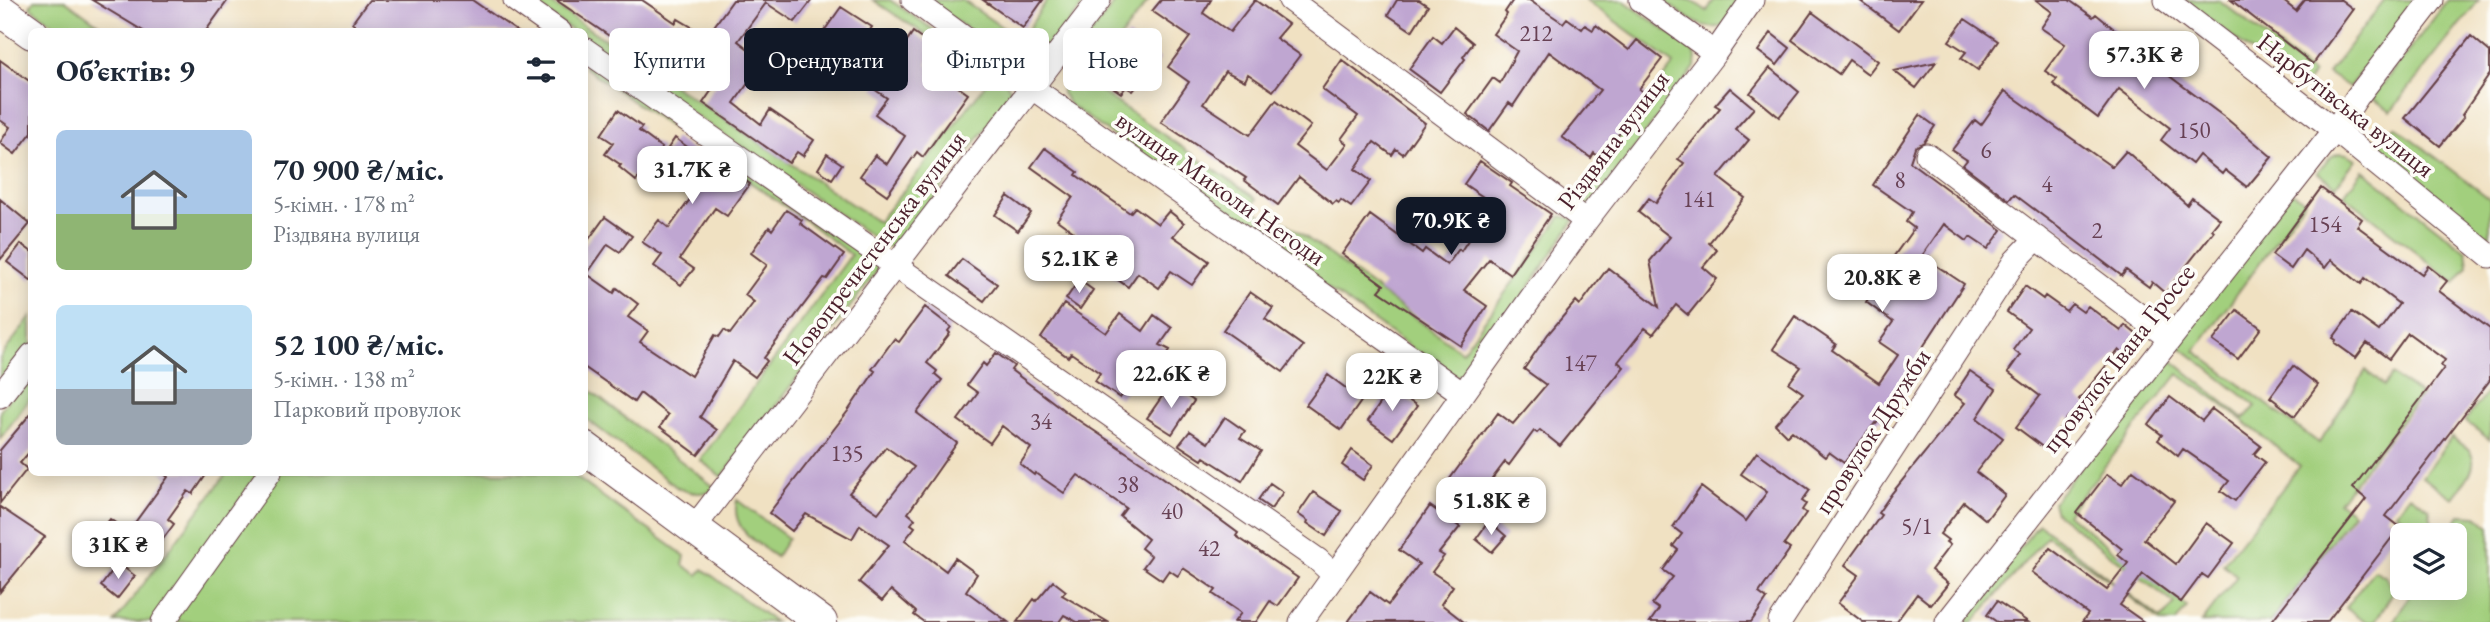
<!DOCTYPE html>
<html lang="uk">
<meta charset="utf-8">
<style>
body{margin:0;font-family:"EB Garamond",serif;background:#f6f6f7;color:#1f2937;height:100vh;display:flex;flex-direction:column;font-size:26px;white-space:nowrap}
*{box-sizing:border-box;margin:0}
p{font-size:23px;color:#747a83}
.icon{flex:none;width:38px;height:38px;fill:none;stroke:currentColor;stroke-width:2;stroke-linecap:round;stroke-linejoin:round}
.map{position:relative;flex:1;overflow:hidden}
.details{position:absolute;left:28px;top:28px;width:560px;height:448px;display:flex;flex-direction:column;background:#fff;border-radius:10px;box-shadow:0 4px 18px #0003}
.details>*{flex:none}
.top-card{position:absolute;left:609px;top:28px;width:665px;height:63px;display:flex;gap:14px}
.tools{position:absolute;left:2390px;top:523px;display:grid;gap:14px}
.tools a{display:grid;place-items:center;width:77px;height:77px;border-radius:10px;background:#fff;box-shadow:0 4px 18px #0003;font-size:35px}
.price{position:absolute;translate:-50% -60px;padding:0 16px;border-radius:14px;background:#fff;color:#222;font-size:23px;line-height:46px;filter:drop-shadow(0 2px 4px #0008)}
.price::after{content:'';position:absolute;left:50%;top:42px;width:21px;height:16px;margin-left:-10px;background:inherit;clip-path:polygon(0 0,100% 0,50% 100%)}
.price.current{background:#111827;color:#fff}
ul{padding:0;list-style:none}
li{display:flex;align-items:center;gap:21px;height:175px;padding:0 28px}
li span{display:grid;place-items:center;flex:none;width:196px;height:140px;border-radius:10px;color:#555}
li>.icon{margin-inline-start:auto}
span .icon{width:84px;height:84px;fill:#fffc;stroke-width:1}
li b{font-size:30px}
h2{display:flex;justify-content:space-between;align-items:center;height:84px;padding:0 28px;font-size:30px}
.chip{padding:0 24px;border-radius:10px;background:#fff;box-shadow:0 4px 18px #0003;font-size:24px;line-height:63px}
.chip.current{background:#111827;color:#fff}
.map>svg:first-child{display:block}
</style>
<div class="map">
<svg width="2490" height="622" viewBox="0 0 2490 622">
<rect width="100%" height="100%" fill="#fdfcf7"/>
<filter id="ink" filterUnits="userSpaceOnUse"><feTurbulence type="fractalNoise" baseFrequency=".0143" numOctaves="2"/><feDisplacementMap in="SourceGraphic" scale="14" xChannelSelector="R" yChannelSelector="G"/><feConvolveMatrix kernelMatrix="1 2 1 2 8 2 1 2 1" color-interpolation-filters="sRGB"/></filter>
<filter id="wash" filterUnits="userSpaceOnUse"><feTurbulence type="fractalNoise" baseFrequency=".00686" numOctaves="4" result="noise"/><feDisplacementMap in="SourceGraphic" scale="28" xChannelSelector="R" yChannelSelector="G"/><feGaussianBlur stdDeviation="1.57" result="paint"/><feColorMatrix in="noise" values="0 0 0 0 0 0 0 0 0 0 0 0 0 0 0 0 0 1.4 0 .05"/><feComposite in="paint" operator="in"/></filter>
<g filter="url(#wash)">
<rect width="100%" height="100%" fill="#f0e1c2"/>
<!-- green -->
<path fill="#a2cf7d" stroke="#767754" stroke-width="2" d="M34,0H65L108,31H64L30,7Z
M528,0H546L878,222L914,178L990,78L873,0H890L994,71L1008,85L1012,93L899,245L887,247L585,40L584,32L573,31Z
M925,0H962L1021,40L1047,0H1087L1037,64L1022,65Z
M1117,0H1149L1087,82L1257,199L1251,208L1277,226L1281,219L1462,352L1561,216L1575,219L1471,374L1458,376L1447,373L1070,105L1062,93V71Z
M1586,0H1623L1691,49L1696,57L1695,67L1589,209L1572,200L1674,64Z
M1663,0H1691L1707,11L1714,0H1741C1736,7 1731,19 1724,24C1707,37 1677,10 1663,0Z
M2185,0H2219L2313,74L2301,90Z
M2385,0H2416L2349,87L2328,73Z
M2448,0H2479L2391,111L2372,98Z
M584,58L881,266L722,477L700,460L851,255L809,223L585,68Z
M2395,126L2490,199V235L2484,236L2377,149Z
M2339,153L2347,154L2356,159L2336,186L2317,172L2332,156Z
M2363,170L2466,251L2468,266L2455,283L2344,195Z
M2292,192L2305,201L2195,351L2319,443L2366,370L2384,386L2392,375L2421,395L2339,502L2353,513L2270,622H2202L2237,576L2223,564L2300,466L2219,402L2178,374L2067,514L2187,607L2176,622H2161L2113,583L2047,536L1974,622H1961L2039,524L2161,619L2175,604L2056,513L2053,502L2168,357L2244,419L2256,406L2174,342Z
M31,316V345L0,387V358Z
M31,369V397L0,439V411Z
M584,386L717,489C703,495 693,494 678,488L585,418Z
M2488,391H2490V440L2465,421Z
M2452,437C2457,442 2466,447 2470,452C2481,467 2461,486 2453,498L2422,477Z
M279,472L570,473L685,556L683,565L698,575L703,569L775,622H172Z
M227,473H259L154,622H115Z
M2410,495L2429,508L2433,527L2428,535L2403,536V552L2395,546L2411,524L2396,513Z
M737,500L788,538L776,557C756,542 730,529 737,500Z
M2460,515L2476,516L2490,527V622H2393L2414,588H2455V536L2447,535Z
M2374,570L2386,577L2393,592L2375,622H2367L2345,608Z"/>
<g id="blocks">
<!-- building -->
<path fill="#bfa6d1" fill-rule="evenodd" d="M92,0H228L205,32H145Z
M369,0H472L518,32H363L352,23Z
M556,0H642L676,23L678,19L707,36L733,0H812L795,22L766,3L738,41L764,61L734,103L761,124L770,110L814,140L803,156L797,152L789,163L703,103L720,78L680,52L664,76L642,62L640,65L624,53L627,48Z
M983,0H1043L1023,28Z
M1161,0H1211L1203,13L1230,32L1255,0L1288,24L1276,38L1300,55L1273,91L1248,74L1245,81L1225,71L1203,104L1250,135L1276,100L1311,126L1295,146L1327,170L1347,144L1341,139L1358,116L1322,89L1342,60L1425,123L1403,154L1396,149L1392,155L1374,142L1355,169L1371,181L1351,207L1341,200L1339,203L1336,201L1333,204L1299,177L1278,205L1244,180L1246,178L1161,122L1189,82L1168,67L1190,37L1152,11Z
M1397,0H1419L1428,6L1412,31L1388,15Z
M1513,0H1529L1563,23L1567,18L1582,29L1585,25L1593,30L1596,25L1629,50L1637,40L1662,59L1639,89L1646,94L1602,159L1594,153L1591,158L1562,137L1600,90L1549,52L1513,106L1509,103L1489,131L1467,114L1493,78L1500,83L1517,51L1493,34L1507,14L1505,12Z
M1859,0H1921L1899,30Z
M2036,0H2069L2093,17L2096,14L2125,38L2159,62L2156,66L2227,119L2272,157L2247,187L2225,170L2222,174L2199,155L2192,164L2161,140L2170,128L2119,89L2098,118L2053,84L2057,79L2045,71L2065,44L2041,28L2052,12Z
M2231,0H2282L2296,11L2305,0H2341L2353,9L2313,64Z
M841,7L872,27L854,55L822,34Z
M1812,12L1878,61L1868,74L1849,60L1839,74L1792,40Z
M1965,19L1998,41L1978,70L1961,58L1966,52L1949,41Z
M1454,27L1473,43L1463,57L1465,59L1440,92L1409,69L1433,36L1442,43Z
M913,32L937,49L926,64L968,94L923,157L917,152L887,195L860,176L875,155L887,164L905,136L875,114L887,98L874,89Z
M1771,33L1790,48L1777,65L1758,51Z
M1128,35L1160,59L1139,87L1137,86L1133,91L1126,87L1121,93L1094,74L1110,52L1113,54Z
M2471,36L2490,52V74L2462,115L2464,117L2440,146L2405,118Z
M0,60L32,83V132L15,154L0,143L10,127L0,120Z
M1936,62L1916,88L1894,71Z
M1770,68L1799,92L1779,117L1750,93Z
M1730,88L1754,108L1735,129L1749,140L1718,177L1745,198L1709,243L1717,250L1703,267L1717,279L1688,315L1676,305L1653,334L1645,328L1618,362L1624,367L1560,446L1540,430L1537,433L1534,431L1509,465L1505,462L1476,500L1449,480L1498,413L1513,424L1546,385L1524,369L1548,334L1576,301L1580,305L1608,268L1659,307L1650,261L1670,237L1638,212L1649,198L1656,203L1684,163L1678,159L1720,108L1715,105Z
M2005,91L2112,167L2126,151L2187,205L2192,198L2220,219L2212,229L2214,231L2165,293L2152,282L2149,287L2126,270L2122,276L2014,194L2009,200L1963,165L1967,160L1952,150L1975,120L1981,125Z
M618,110L642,127L639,131L662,148L636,181L619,167L621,165L605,154L613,143L601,135Z
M1920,115L1935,126L1924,142L1915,147L1910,162L2002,230L1988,249L1970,237L1967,241L1944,224L1922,256L1964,284L1908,370L1918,377L1907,393L1903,391L1883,421L1880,419L1876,424L1875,423L1844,463L1829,452L1825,457L1792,431L1787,436L1775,424L1803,393L1789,383L1801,367L1773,349L1795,316L1836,344L1832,350L1879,383L1898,355L1879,342L1893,322L1866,302L1868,299L1866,298L1875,286L1866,280L1879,262L1886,267L1914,228L1906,222L1912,212L1873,185Z
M675,138L715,167L719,161L750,184L727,216L715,208L680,259L694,269L681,285L654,266L662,255L642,242L659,220L669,228L696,191L658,163Z
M1045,148L1078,172L1076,175L1130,213L1135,207L1158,224L1169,211L1184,223L1173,236L1209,261L1192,285L1171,271L1159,288L1138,273L1128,287L1107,272L1114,261L1057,220L1073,197L1031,167Z
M827,154L842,164L832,179L818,169Z
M1480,161L1512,183L1510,186L1551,214L1510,274L1489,259L1464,290L1487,306L1461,346L1379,291L1384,285L1342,254L1370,215L1422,253L1425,249L1447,265L1459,249L1461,251L1492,203L1464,184Z
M2321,188L2362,219L2357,226L2422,274L2428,266L2447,281L2439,291L2490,329V380L2386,516L2400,527L2327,622H2271L2366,499L2353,488L2444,368L2441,366L2445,360L2408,333L2389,359L2367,343L2356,358L2335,343L2336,340L2333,338L2352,312L2379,331L2399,304L2365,278L2361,284L2331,260L2325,268L2304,250L2291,269L2272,255Z
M1008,196L1031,213L1018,231L995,215Z
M0,199L30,224L0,260Z
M786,210L802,220L800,223L844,255L827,279L824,278L764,358L767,361L755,377L733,361L700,417L717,430L698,455L660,427L668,415L640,393L634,402L584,367V246L605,217L632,236L620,252L608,244L587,274L614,293L617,288L638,304L628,317L648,331L640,342L691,376L715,335L719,337L724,330L730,334L754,302L745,295L767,265L751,253L769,227L772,230Z
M21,244L32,252V281L7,262Z
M962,259L997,284L984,301L949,276Z
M1079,280L1093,290L1080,309L1066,299Z
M2025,286L2043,299L2045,296L2066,311L2072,304L2083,312L2088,306L2121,331L2125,325L2141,338L2126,356L2119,350L2079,399L2089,407L2076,424L2068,417L2044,448L2016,427L2040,396L2008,372L2020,355L2013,350L2029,328L2007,312Z
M1250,292L1273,308L1265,319L1303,346L1283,372L1223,330Z
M1064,304L1106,333L1120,314L1143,331L1154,315L1172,328L1160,345L1170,350L1160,366L1148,358L1120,398L1095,381L1100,373L1071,353L1068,357L1041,338Z
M925,307L951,327L948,331L950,333L927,363L937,371L935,374L942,380L917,413L957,443L908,513L915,519L911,524L915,527L905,540L946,571L955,558L977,574L966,591L1008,622H924L914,615L916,612L891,590L882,601L859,582L889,545L860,525L852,539L806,514L792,531L769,513L848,411L875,371L872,369L894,339L899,342ZM886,447L914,467L878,513L849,493Z
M2237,310L2261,328L2238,359L2213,341Z
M996,353L1014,366L1011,370L1069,414L1150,468L1238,533L1236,536L1298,578L1278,606L1270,601L1256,622H1234L1241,613L1213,594L1216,590L1183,568L1178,576L1169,570L1162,580L1143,567L1151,556L1141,548L1148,539L1120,516L1126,508L1078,475L1064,493L1035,473L1034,475L1020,464L1031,448L1002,426L990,443L958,420L978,393L967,385L983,363L986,366Z
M2293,366L2318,385L2295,416L2270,397Z
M1970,371L1996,389L1977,418L2003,438L1976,472L2005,495L1986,520L1964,502L1940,534L1948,540L1946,542L1950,545L1931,570L1948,584L1931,605L1917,594L1896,622H1863L1838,603L1859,575L1845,565L1881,515L1878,513L1892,493L1965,403L1954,395Z
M1328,375L1362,400L1341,430L1306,405Z
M1170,385L1194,401L1172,434L1147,418Z
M1391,388L1417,406L1393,439L1368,421Z
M2170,397L2202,421L2212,409L2261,446L2254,454L2265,462L2235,501L2221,491L2229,481L2183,449L2178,456L2158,440L2162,435L2149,425Z
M32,412V449L20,463L27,469L0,503V450Z
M1225,417L1245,431L1240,438L1261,451L1242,481L1204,457L1202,460L1179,445L1190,431L1208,443Z
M1352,450L1373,465L1363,480L1342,465Z
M1757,452L1810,490L1802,501L1806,504L1802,510L1806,513L1784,545L1790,549L1759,593L1767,599L1751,622H1650L1659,609L1652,604L1673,577L1663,570L1678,550L1673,546L1682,534L1673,527L1701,487L1746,521L1767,492L1741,474Z
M2133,470L2174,501L2144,539L2176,564L2206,523L2234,543L2208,578L2202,574L2181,602L2143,574L2120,605L2144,622H2082L2088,614L2032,572L2050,548L2107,590L2128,563L2118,555L2122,549L2077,513L2107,474L2122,484Z
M161,472H208L193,494L188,491L168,519L174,524L157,547L131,528L168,477Z
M1270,483L1283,492L1271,509L1258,500Z
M1313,492L1342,511L1326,536L1307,523L1308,521L1298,514Z
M1430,506L1460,527L1439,553L1444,556L1432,572L1453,586L1441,604L1464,622H1348L1370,592L1388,605L1419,564L1399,550Z
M0,507L45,537L0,592Z
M110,519L137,539L125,558L96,536Z
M1489,521L1506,536L1492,552L1476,539Z
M118,563L135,576L117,599L101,586Z
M1053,581L1066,591L1062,595L1108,622H1077L1064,615L1059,622H1017L1034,599L1036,601Z
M1997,601L2028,622H1997L1987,615Z"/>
</g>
</g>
<g filter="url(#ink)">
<use href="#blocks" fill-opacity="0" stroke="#633c42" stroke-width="2"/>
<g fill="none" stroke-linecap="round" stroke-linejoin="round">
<!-- minor casing -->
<g stroke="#633c42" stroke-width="25">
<path id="minor" d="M515,0L560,32
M913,0L1031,87L1463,394
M1290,0L1586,221
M1641,0L1715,53
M2166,0L2335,130L2490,256
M584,49L1318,560L1334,575
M1927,155L2169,338
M0,396L32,355
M693,529L1099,0
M163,622L270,472
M1301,622L1586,221L1715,53L1752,0
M1780,622L2015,261L2037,238
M1947,622L2335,130L2357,97L2432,0"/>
</g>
<!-- secondary casing -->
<g stroke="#633c42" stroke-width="34">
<path id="secondary" d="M0,10L32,33
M584,447L821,622"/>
</g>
<!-- minor -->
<use href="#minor" stroke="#fff" stroke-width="23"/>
<!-- secondary -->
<use href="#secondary" stroke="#fff" stroke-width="32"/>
</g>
</g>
<g text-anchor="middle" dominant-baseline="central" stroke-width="7" stroke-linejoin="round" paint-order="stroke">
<!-- number labels -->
<g font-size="23" fill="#674154">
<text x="1536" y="33">212</text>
<text x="2194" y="130">150</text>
<text x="1986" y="150">6</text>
<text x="1900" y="180">8</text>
<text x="2047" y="184">4</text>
<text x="1699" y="199">141</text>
<text x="2325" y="224">154</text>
<text x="2097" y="230">2</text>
<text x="1580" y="363">147</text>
<text x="1041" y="421">34</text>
<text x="847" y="453">135</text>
<text x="1128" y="484">38</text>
<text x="1172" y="511">40</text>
<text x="1917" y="526">5/1</text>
<text x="1209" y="548">42</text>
</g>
<!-- street labels -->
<g font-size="26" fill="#4a1f2b" stroke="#fdfcf7">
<text transform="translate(2346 105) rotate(38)">Нарбутівська вулиця</text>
<text transform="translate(1613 140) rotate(-53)">Різдвяна вулиця</text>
<text transform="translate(1221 188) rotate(35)">вулиця Миколи Негоди</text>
<text transform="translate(874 248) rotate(-53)">Новопречистенська вулиця</text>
<text transform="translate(2118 358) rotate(-52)">провулок Івана Гроссе</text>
<text transform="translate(1872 431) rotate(-57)">провулок Дружби</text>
</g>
</g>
</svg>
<div class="tools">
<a><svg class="icon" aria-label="layers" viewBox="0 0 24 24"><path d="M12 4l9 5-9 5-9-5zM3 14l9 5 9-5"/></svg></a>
</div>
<b class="price" style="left:2144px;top:91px">57.3K ₴</b>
<b class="price" style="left:692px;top:206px">31.7K ₴</b>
<b class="price current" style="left:1451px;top:257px">70.9K ₴</b>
<b class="price" style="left:1079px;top:295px">52.1K ₴</b>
<b class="price" style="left:1882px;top:314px">20.8K ₴</b>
<b class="price" style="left:1171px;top:410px">22.6K ₴</b>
<b class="price" style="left:1392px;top:413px">22K ₴</b>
<b class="price" style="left:1491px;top:537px">51.8K ₴</b>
<b class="price" style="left:118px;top:581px">31K ₴</b>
<div class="top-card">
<a class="chip">Купити</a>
<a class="chip current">Орендувати</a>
<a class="chip">Фільтри</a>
<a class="chip">Нове</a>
</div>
<section class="details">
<h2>Об’єктів: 9<svg class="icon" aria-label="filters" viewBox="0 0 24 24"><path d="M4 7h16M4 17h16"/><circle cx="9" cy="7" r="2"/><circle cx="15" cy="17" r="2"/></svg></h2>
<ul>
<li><span style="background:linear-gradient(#a9c7e8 60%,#8fb573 0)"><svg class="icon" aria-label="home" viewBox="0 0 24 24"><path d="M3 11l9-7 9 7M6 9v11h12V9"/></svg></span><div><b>70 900 ₴/міс.</b><p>5-кімн. · 178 m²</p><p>Різдвяна вулиця</p></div></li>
<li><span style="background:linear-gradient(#bfe0f5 60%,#9aa5b1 0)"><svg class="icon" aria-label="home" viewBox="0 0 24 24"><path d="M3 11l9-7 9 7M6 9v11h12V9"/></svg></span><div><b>52 100 ₴/міс.</b><p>5-кімн. · 138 m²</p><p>Парковий провулок</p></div></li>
</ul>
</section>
</div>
